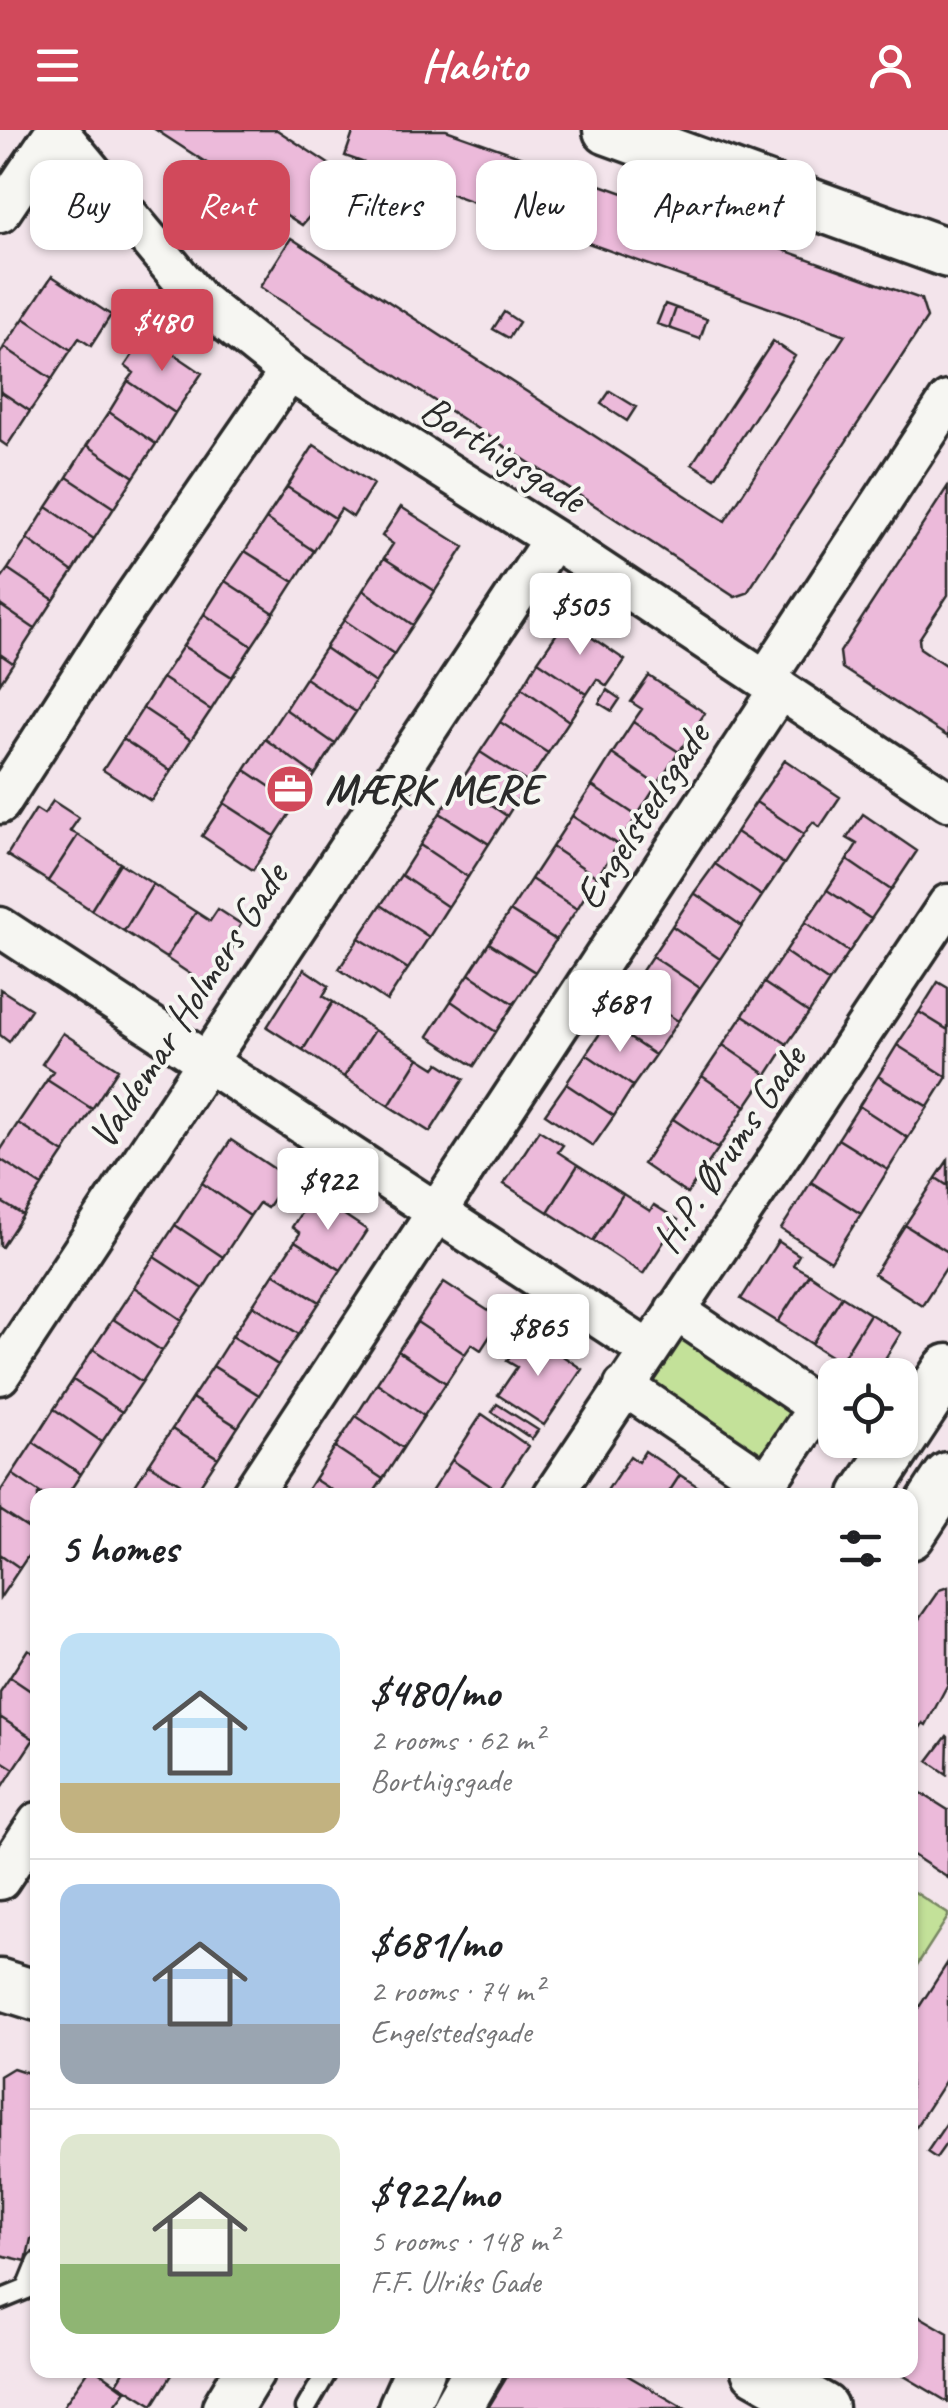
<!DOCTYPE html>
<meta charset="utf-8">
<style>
body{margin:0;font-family:Caveat,sans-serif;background:#f2f2f2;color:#202124;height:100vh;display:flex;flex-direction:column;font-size:38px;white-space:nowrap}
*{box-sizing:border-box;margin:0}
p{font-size:32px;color:#757577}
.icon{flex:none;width:55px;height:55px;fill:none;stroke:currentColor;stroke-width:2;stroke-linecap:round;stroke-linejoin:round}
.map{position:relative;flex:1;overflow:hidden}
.side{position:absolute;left:30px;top:1358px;width:888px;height:890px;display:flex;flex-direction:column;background:#fff;border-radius:20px;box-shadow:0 2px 8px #0004}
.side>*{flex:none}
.guide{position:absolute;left:30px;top:30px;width:890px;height:90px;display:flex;gap:20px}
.tools{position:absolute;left:818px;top:1228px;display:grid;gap:20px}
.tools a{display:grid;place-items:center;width:100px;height:100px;border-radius:20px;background:#fff;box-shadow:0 2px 8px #0004;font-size:50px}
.price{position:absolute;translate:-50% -85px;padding:0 22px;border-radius:10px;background:#fff;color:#222;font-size:32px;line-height:65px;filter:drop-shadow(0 2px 5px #0008)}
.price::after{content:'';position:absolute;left:50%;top:60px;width:30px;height:22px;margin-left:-15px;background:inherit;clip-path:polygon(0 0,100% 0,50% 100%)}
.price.on{background:#d1495b;color:#fff}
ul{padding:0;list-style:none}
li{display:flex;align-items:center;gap:30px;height:250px;padding:0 30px}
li+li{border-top:2px solid #e0e0e0}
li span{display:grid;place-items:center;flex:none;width:280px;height:200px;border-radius:20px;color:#555}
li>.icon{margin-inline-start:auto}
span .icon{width:120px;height:120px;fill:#fffc;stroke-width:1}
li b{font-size:42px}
h2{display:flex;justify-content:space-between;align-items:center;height:120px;padding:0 30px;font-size:42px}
.tag{padding:0 35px;border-radius:20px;background:#fff;box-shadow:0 2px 8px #0004;font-size:35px;line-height:90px}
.tag.on{background:#d1495b;color:#fff}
header{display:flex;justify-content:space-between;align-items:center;height:130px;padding:0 30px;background:#d1495b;color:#fff;font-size:45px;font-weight:700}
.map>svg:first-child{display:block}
</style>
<header><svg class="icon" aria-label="menu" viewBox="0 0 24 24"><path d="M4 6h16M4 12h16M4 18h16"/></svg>Habito<svg class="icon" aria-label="person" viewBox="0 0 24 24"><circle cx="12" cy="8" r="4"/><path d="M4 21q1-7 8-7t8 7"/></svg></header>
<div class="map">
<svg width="948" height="2278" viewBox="0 0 948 2278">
<rect width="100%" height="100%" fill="#f3e4eb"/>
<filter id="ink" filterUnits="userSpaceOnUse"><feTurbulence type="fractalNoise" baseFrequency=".01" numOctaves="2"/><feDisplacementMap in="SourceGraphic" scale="20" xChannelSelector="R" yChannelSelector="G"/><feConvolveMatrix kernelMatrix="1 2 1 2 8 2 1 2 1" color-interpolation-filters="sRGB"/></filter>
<g filter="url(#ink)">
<!-- green -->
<path fill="#c3e199" stroke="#778662" stroke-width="2.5" d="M683,1194L805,1278L761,1343L639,1259Z
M910,1759L948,1784V1787L910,1846Z"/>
<!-- building -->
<path fill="#ecbada" stroke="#2b2b2b" stroke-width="2.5" d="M156,0H277L338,40L333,47L337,49L326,66L329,68L325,75L321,73L302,95Z
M354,0H446L921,169L927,188L747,463L735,467L260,157L291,108L725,391L845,205L345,26Z
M52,146L111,185L91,216L79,208L71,220L24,188Z
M665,174L676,178L669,198L657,194Z
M676,178L707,189L700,209L669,198Z
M504,182L519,192L509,208L493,199Z
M24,188L71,220L52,249L4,217Z
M146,205L202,243L175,283L128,251L134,243L125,236Z
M773,211L795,226L715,348L692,334Z
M4,217L52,249L30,281L0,261V224Z
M128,251L175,283L156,314L109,282Z
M0,261L30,281L7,316L0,311Z
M610,261L636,277L627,291L601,274Z
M109,282L156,314L134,347L87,315Z
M87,315L134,347L114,378L67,347Z
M314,315L373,354L353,387L341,379L335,388L287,357Z
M67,347L114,378L94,409L47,377Z
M948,356V465L919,509L920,518L948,537V607L842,538L840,522Z
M287,357L335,388L314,421L266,389Z
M47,377L94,409L73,442L27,409Z
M401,377L464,417L435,461L384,428L393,414L382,406Z
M266,389L314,421L294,452L245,421Z
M27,409L73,442L54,470L8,439Z
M245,421L294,452L274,483L225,451Z
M384,428L435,461L413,495L363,460Z
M8,439L54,470L35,499L0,475V450Z
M225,451L274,483L252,516L204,484Z
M363,460L413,495L394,524L344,490Z
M0,475L35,499L13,533L0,524Z
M204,484L252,516L232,547L183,516Z
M344,490L394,524L375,553L325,518Z
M566,490L625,530L607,556L597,549L587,564L538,531Z
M183,516L232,547L211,580L162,548Z
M325,518L375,553L356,582L305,548Z
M0,524L13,533L0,553Z
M538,531L587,564L569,591L522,558Z
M649,546L705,583L679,622L633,592L642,579L631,572Z
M162,548L211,580L191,610L143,578Z
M305,548L356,582L335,614L285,579Z
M522,558L569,591L548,623L500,592Z
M607,560L620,569L612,581L599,573Z
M143,578L191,610L171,641L123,609Z
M285,579L335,614L315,645L265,609Z
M500,592L548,623L528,653L480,622Z
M633,592L679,622L657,655L612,624Z
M123,609L171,641L151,671L103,640Z
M265,609L315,645L296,674L245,640Z
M480,622L528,653L507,686L459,654Z
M612,624L657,655L637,686L592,656Z
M785,630L840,667L820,697L813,692L804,704L756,672Z
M245,640L296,674L275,706L224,673Z
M459,654L507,686L489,714L440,683Z
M592,656L637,686L618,715L572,686Z
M53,671L79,688L70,701L78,705L48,751L7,725L36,679L44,684Z
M756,672L804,704L784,734L736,702Z
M224,673L275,706L253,740L202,706Z
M440,683L489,714L468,747L420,715Z
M863,684L917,721L891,760L847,730L857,714L847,708Z
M572,686L618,715L597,747L552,717Z
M736,702L784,734L762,766L715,734Z
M78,705L120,733L91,780L48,751Z
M420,715L468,747L448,777L401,745Z
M552,717L597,747L577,779L531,749Z
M847,730L891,760L871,789L827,760Z
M120,733L153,754L124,801L91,780Z
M715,734L762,766L742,796L694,763Z
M401,745L448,777L429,807L381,775Z
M531,749L577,779L556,810L510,781Z
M153,754L196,782L166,828L124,801Z
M827,760L871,789L849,822L805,792Z
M694,763L742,796L720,829L672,796Z
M381,775L429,807L408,839L359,808Z
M218,779L241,794L233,807L238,810L208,856L166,828L196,782L210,791Z
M510,781L556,810L535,842L489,813Z
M805,792L849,822L829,852L785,822Z
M672,796L720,829L700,858L652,826Z
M359,808L408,839L387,871L339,839Z
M489,813L535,842L514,874L469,844Z
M785,822L829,852L809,883L764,853Z
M652,826L700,858L678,891L630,859Z
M304,839L329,856L323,866L333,872L303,920L267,897Z
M469,844L514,874L496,902L451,871Z
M938,852L948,858V900L919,882Z
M764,853L809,883L787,914L743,885Z
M0,859L31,879L9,912L0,905Z
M630,859L678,891L655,925L607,893Z
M451,871L496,902L474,936L428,906Z
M333,872L374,900L344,947L303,920Z
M919,882L948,900L947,947L897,915Z
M743,885L787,914L767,945L723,915Z
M607,893L655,925L633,956L586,924Z
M374,900L419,928L389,976L344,947Z
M63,903L118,939L92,979L47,950L53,941L42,934Z
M723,915L767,945L746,976L702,946Z
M897,915L947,947L928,977L878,946Z
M586,924L633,956L614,986L566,954Z
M419,928L435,938L439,933L464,949L430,1002L389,976Z
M702,946L746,976L718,1019L673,989Z
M878,946L928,977L908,1008L859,976Z
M47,950L92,979L64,1023L18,993Z
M566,954L614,986L593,1016L545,984Z
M859,976L908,1008L888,1040L838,1009Z
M673,989L718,1019L687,1064L643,1034Z
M18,993L64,1023L42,1056L0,1029V1021Z
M539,1000L563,1015L558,1022L578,1035L548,1082L504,1054Z
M838,1009L888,1040L861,1084L811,1052Z
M231,1010L279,1042L277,1046L285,1051L267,1078L259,1073L250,1086L202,1053Z
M0,1029L42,1056L23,1085L0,1071Z
M948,1030V1056L936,1048Z
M578,1035L623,1064L593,1111L548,1082Z
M936,1048L948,1056V1122L905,1095Z
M811,1052L861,1084L831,1131L781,1099Z
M202,1053L250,1086L223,1127L175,1095Z
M623,1064L650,1081L654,1075L678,1090L643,1144L593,1111Z
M310,1069L319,1075L322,1070L367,1100L341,1140L295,1111L300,1103L292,1097Z
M0,1071L23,1085L2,1117L0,1116Z
M175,1095L223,1127L203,1159L154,1127Z
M905,1095L948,1122V1135L922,1175L874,1144Z
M295,1111L341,1140L320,1172L274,1143Z
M778,1111L799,1125L793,1135L809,1144L778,1192L741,1169Z
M154,1127L203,1159L182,1190L134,1157Z
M274,1143L320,1172L299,1204L253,1175Z
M809,1144L842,1166L812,1214L778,1192Z
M444,1152L501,1189L481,1220L472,1214L465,1224L417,1192Z
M134,1157L182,1190L162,1221L113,1189Z
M842,1166L870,1184L840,1232L812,1214Z
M253,1175L299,1204L278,1235L232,1206Z
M870,1184L901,1203L875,1245H860L840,1232Z
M113,1189L162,1221L142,1252L93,1219Z
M417,1192L465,1224L446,1253L398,1221Z
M232,1206L278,1235L259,1265L213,1236Z
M524,1206L533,1212L536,1208L582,1239L544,1295L498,1265L517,1237L507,1231Z
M93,1219L142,1252L122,1282L73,1250Z
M398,1221L446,1253L424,1286L377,1253Z
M213,1236L259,1265L238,1297L192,1268Z
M73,1250L122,1282L102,1312L54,1279Z
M377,1253L424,1286L403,1318L356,1286Z
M192,1268L238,1297L218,1328L172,1299Z
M497,1274L538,1300L532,1309L492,1282Z
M54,1279L102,1312L81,1344L33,1312Z
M482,1284L528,1316L498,1361L452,1330Z
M356,1286L403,1318L383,1349L335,1317Z
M172,1299L218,1328L195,1363L149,1334Z
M33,1312L81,1344L67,1365H43L12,1344Z
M335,1317L383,1349L372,1365H339L314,1349Z
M645,1321L680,1345L667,1365H604L630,1326L638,1332Z
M452,1330L498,1361L496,1365H429Z
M149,1334L195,1363L193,1365H136L131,1362Z
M12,1344L43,1365H38V1405L0,1380V1362Z
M680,1345L711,1365H667Z
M314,1349L339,1365H304Z
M0,1380L38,1405V1411L20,1438L0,1424Z
M0,1424L20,1438L0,1468Z
M948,1457V1554L926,1595L923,1593L910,1613V1502L939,1460Z
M28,1519L38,1525V1566L10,1547Z
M10,1547L38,1566V1604L34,1609L0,1587V1562Z
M0,1587L34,1609L14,1639L0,1630Z
M947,1606L948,1607L947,1644L928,1631Z
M0,1630L14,1639L0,1661Z
M910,1656L948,1680V1748L910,1723Z
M948,1832V1947L915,1998L910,1999V1891Z
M13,1938L38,1946V2059L34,2078L38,2085V2102L31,2109L26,2131L0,2125V1946Z
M948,1991V2011L936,2028L927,2022Z
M910,2181L948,2203V2272L894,2240H910Z
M89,2240H97L126,2261L113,2278H62Z
M125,2240H175L153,2275L117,2253Z
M511,2240H618L684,2278H488Z"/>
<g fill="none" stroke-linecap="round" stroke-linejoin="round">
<!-- service casing -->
<g stroke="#2b2b2b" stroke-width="25">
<path id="service" d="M0,2170L27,2159L38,2132
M306,2278L328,2240"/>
</g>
<!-- minor casing -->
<g stroke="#2b2b2b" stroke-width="45">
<path id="minor" d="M57,0L199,170L289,242L553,409L948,671
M0,83L56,0
M766,549L948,271
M0,674L114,496L289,242
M0,797L648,1220
M0,1245L553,409
M624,1256L767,1353L818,1277L675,1180
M251,1365L780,559
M553,1365L948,774
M0,1750L38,1692"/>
</g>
<!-- tertiary casing -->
<g stroke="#2b2b2b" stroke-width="55">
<path id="tertiary" d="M608,0L948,123
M865,1365L948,1239
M910,1405L948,1347
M0,1854L38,1866
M756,2240L823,2278
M227,2278L250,2240
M403,2278L420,2240
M457,2278L479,2240"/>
</g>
<!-- service -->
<use href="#service" stroke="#f6f6f2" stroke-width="18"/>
<!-- minor -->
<use href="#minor" stroke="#f6f6f2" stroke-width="38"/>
<!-- tertiary -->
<use href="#tertiary" stroke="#f6f6f2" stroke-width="48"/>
</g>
</g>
<!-- icons -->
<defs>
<g id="office-disc" transform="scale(2.5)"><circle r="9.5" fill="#d1495b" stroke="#f6f6f2"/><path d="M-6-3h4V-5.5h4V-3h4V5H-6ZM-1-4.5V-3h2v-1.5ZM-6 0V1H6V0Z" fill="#fff"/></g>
</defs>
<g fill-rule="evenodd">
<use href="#office-disc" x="290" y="659"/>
</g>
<g text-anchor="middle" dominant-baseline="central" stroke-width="8" stroke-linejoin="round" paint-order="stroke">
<!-- street labels -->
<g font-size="42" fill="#2b2b2b" stroke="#f6f6f2">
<text transform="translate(503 324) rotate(32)">Borthigsgade</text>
<text transform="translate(642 686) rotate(-57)">Engelstedsgade</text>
<text transform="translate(188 876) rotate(-57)">Valdemar Holmers Gade</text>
<text transform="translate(729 1019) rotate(-56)">H.P. Ørums Gade</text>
</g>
<!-- poi labels -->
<g font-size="42" font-weight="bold" fill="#2b2b2b" stroke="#f6f6f2" text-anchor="start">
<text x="325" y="659">MÆRK MERE</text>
</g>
</g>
</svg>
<div class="tools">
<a><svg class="icon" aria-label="locate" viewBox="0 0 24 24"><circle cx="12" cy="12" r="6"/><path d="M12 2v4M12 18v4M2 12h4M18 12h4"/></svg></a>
</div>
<b class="price on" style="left:162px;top:244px">$480</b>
<b class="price" style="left:580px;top:528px">$505</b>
<b class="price" style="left:620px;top:925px">$681</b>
<b class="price" style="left:328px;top:1103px">$922</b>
<b class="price" style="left:538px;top:1249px">$865</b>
<div class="guide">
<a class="tag">Buy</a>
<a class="tag on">Rent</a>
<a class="tag">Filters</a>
<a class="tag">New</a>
<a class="tag">Apartment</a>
</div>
<section class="side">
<h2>5 homes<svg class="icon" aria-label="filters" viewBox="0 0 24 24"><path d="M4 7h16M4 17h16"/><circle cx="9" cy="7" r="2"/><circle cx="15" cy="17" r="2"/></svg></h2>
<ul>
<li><span style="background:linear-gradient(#bfe0f5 75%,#c2b280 0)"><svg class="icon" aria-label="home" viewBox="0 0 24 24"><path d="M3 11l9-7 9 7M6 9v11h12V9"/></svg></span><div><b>$480/mo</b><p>2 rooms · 62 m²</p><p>Borthigsgade</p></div></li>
<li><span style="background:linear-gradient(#a9c7e8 70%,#9aa5b1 0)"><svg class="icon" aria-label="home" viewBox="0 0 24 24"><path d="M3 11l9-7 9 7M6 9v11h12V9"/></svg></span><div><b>$681/mo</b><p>2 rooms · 74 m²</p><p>Engelstedsgade</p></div></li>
<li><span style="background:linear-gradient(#dfe7d0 65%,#8fb573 0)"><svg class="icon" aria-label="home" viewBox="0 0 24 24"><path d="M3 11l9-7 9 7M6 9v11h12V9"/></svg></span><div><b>$922/mo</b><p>5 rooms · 148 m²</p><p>F.F. Ulriks Gade</p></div></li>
</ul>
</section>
</div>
